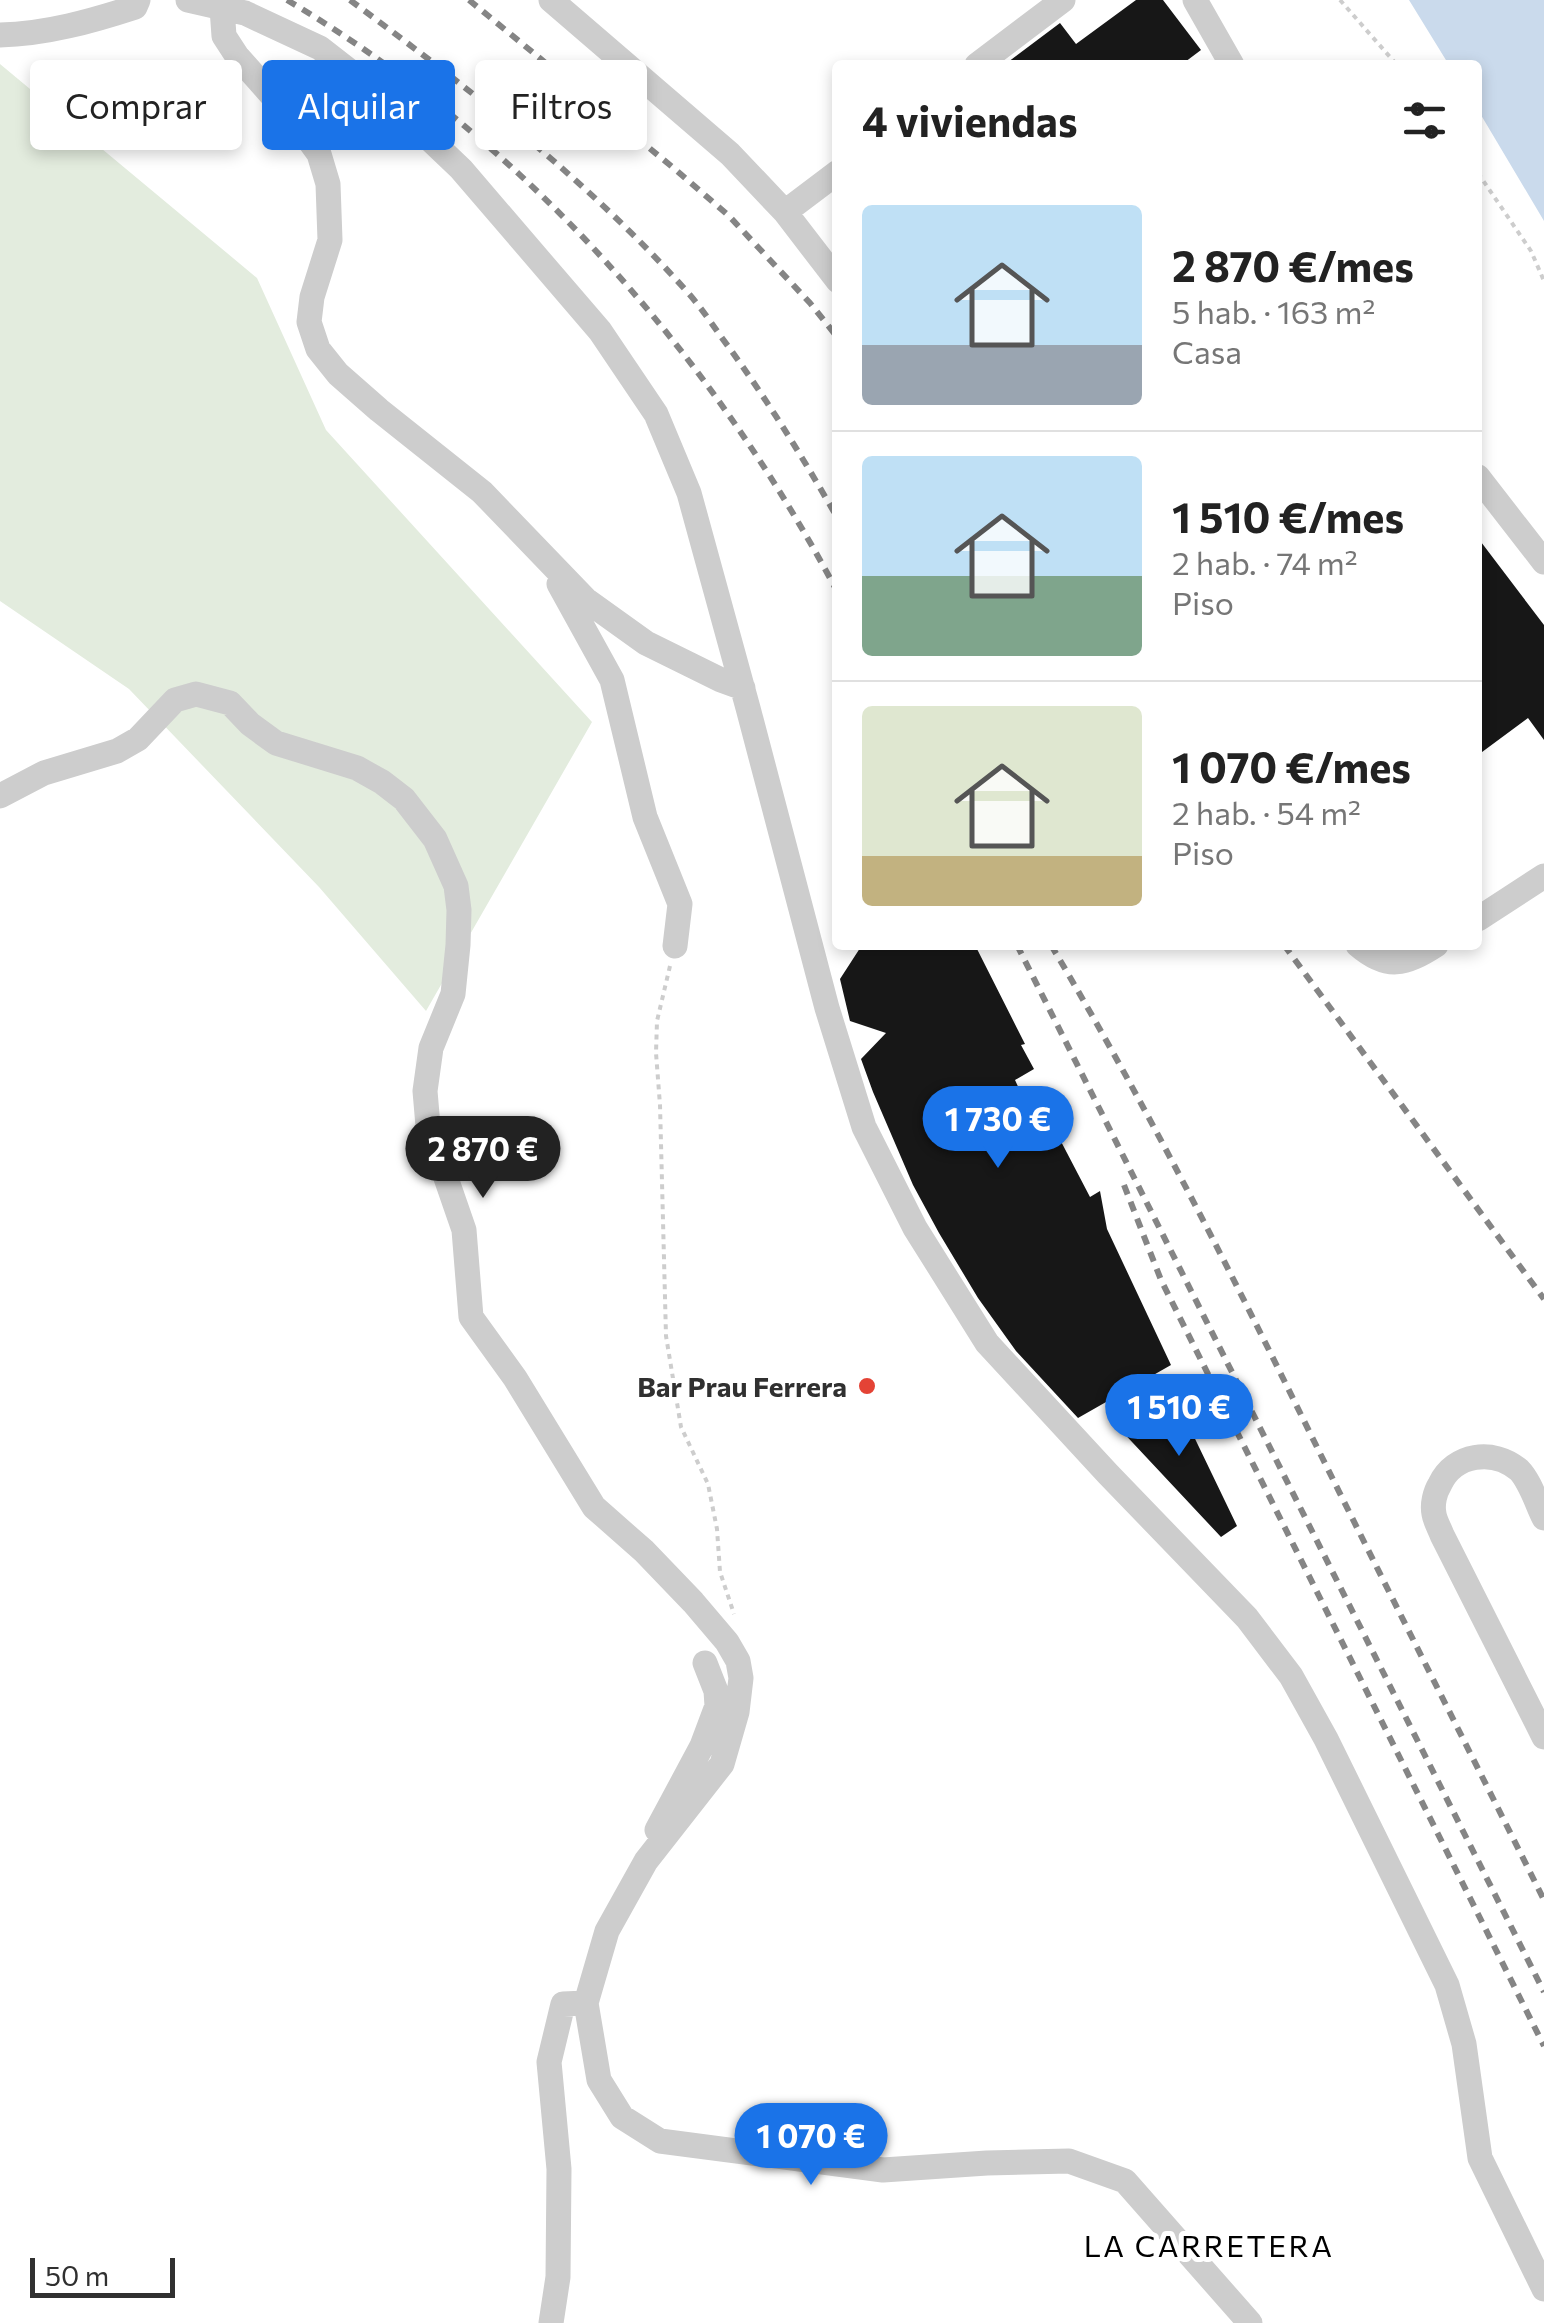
<!DOCTYPE html>
<html lang="es">
<meta charset="utf-8">
<style>
body{margin:0;font-family:Commissioner,sans-serif;background:#f2f2f2;color:#222;height:100vh;display:flex;flex-direction:column;font-size:38px;white-space:nowrap}
*{box-sizing:border-box;margin:0}
p{font-size:32px;color:#767676}
.icon{flex:none;width:55px;height:55px;fill:none;stroke:currentColor;stroke-width:2;stroke-linecap:round;stroke-linejoin:round}
.map{position:relative;flex:1;overflow:hidden}
.panel{position:absolute;left:832px;top:60px;width:650px;height:890px;display:flex;flex-direction:column;background:#fff;border-radius:10px;box-shadow:0 5px 15px #0003}
.panel>*{flex:none}
.guide{position:absolute;left:30px;top:60px;width:652px;height:90px;display:flex;gap:20px}
.scale{position:absolute;left:30px;bottom:25px;width:145px;box-sizing:border-box;padding-left:10px;border:5px solid #303030;border-top:0;font-size:28px;line-height:35px;white-space:nowrap;color:#303030;-webkit-text-stroke:8px #fff;paint-order:stroke}
.price{position:absolute;translate:-50% -85px;padding:0 22px;border-radius:35px;background:#1a73e8;color:#fff;font-size:32px;line-height:65px;filter:drop-shadow(0 2px 5px #0008)}
.price::after{content:'';position:absolute;left:50%;top:60px;width:30px;height:22px;margin-left:-15px;background:inherit;clip-path:polygon(0 0,100% 0,50% 100%)}
.price.on{background:#222;color:#fff}
ul{padding:0;list-style:none}
li{display:flex;align-items:center;gap:30px;height:250px;padding:0 30px}
li+li{border-top:2px solid #e0e0e0}
li span{display:grid;place-items:center;flex:none;width:280px;height:200px;border-radius:10px;color:#555}
li>.icon{margin-inline-start:auto}
span .icon{width:120px;height:120px;fill:#fffc;stroke-width:1}
li b{font-size:42px}
h2{display:flex;justify-content:space-between;align-items:center;height:120px;padding:0 30px;font-size:42px}
.pill{padding:0 35px;border-radius:10px;background:#fff;box-shadow:0 5px 15px #0003;font-size:35px;line-height:90px}
.pill.on{background:#1a73e8;color:#fff}
.map>svg:first-child{display:block}
</style>
<div class="map">
<svg width="1544" height="2323" viewBox="0 0 1544 2323">
<rect width="100%" height="100%" fill="#fff"/>
<!-- green -->
<path fill="#e3ecde" d="M0,64L257,278L326,430L592,722L426,1011L319,887L129,689L0,601Z"/>
<!-- water -->
<path fill="#cadaec" d="M1409,0H1544V221L1478,110V65H1449Z"/>
<!-- building -->
<path fill="#171717" d="M1136,0H1163L1201,50L1181,65H1004L1060,23L1076,44Z
M1478,538L1544,625V740L1528,718L1478,755Z
M862,945H975L1025,1044L1021,1045L1034,1069L1015,1080L1031,1114L1043,1107L1090,1197L1100,1191L1107,1229L1171,1365L1078,1418L1016,1351L978,1298L939,1233L913,1185L873,1092L861,1059L886,1033L850,1021L840,979Z
M1172,1391L1237,1526L1221,1537L1118,1427Z"/>
<g fill="none" stroke-linecap="round" stroke-linejoin="round">
<!-- path -->
<path stroke="#cdcdcd" stroke-width="4" stroke-dasharray="5 5" stroke-linecap="butt" d="M1340,0L1397,65
M1478,173L1531,251L1544,281
M670,966L657,1021L656,1053L660,1105L666,1336L681,1427L708,1484L717,1529L720,1572L734,1614"/>
<!-- minor -->
<path stroke="#cdcdcd" stroke-width="25" d="M188,0L245,13L320,48L397,108L461,169L600,331L656,414L689,493L748,708L827,1008L864,1127L915,1228L987,1343L1108,1474L1247,1618L1291,1676L1326,1739L1447,1985L1464,2044L1480,2158L1544,2289
M551,0L730,154L785,212L838,281
M1195,0L1232,65
M222,8L224,36L237,56L298,125L319,154L328,184L330,240L312,297L309,322L318,349L338,374L379,410L482,492L586,600L646,643L721,680L743,688
M0,35C46,34 92,21 135,7L138,0
M977,65L1063,0
M785,212L838,172
M1478,477L1544,562
M559,584L612,680L645,817L680,904L675,946
M0,796L44,773L117,751L138,739L175,700L196,694L230,703L250,724L276,743L357,768L382,782L404,799L435,839L456,886L459,910L458,945L453,994L431,1048L425,1091L428,1126L464,1230L471,1317L515,1378L594,1507L644,1551L693,1602L727,1642L738,1661L741,1678L737,1712L722,1764L646,1861L607,1931L586,2003
M1478,919L1544,876
M1358,945C1387,970 1405,965 1436,945
M1544,1518C1537,1504 1530,1481 1519,1470C1493,1448 1454,1454 1440,1484C1435,1492 1432,1504 1434,1514C1435,1521 1440,1529 1442,1535L1544,1737
M657,1830L702,1746L717,1706L716,1691L705,1663
M551,2323L558,2277L559,2169L549,2062L563,2004L586,2003L599,2080L622,2117L660,2141L883,2170L987,2163L1069,2161L1125,2181L1250,2323"/>
<!-- rail -->
<path stroke="#858585" stroke-width="6" stroke-dasharray="10 8" stroke-linecap="butt" d="M287,0C523,140 710,352 838,593
M350,0C471,90 590,182 690,295C702,309 712,324 722,338C765,396 802,456 838,519
M469,0L676,170L729,216L810,303L838,338
M1017,945L1544,1992
M1051,945C1145,1103 1229,1268 1310,1433C1387,1589 1466,1744 1544,1900
M1284,945L1544,1299
M1124,1185L1161,1280L1544,2046"/>
</g>
<!-- markers -->
<circle fill="#e44335" stroke="#fff" stroke-width="4" cx="867" cy="1386" r="10"/>
<g text-anchor="middle" dominant-baseline="central" stroke-width="10" stroke-linejoin="round" paint-order="stroke">
<!-- poi labels -->
<g font-size="28" font-weight="bold" fill="#303030" stroke="#fff" text-anchor="end">
<text x="847" y="1386">Bar Prau Ferrera</text>
</g>
<!-- neighbourhood labels -->
<g font-size="30" letter-spacing="2.5" fill="#000" stroke="#fff">
<text x="1209" y="2244">LA CARRETERA</text>
</g>
</g>
</svg>
<div class="scale">50 m</div>
<b class="price" style="left:998px;top:1171px">1 730 €</b>
<b class="price on" style="left:483px;top:1201px">2 870 €</b>
<b class="price" style="left:1179px;top:1459px">1 510 €</b>
<b class="price" style="left:811px;top:2188px">1 070 €</b>
<div class="guide">
<a class="pill">Comprar</a>
<a class="pill on">Alquilar</a>
<a class="pill">Filtros</a>
</div>
<section class="panel">
<h2>4 viviendas<svg class="icon" aria-label="filters" viewBox="0 0 24 24"><path d="M4 7h16M4 17h16"/><circle cx="9" cy="7" r="2"/><circle cx="15" cy="17" r="2"/></svg></h2>
<ul>
<li><span style="background:linear-gradient(#bfe0f5 70%,#9aa5b1 0)"><svg class="icon" aria-label="home" viewBox="0 0 24 24"><path d="M3 11l9-7 9 7M6 9v11h12V9"/></svg></span><div><b>2 870 €/mes</b><p>5 hab. · 163 m²</p><p>Casa</p></div></li>
<li><span style="background:linear-gradient(#bfe0f5 60%,#7fa58c 0)"><svg class="icon" aria-label="home" viewBox="0 0 24 24"><path d="M3 11l9-7 9 7M6 9v11h12V9"/></svg></span><div><b>1 510 €/mes</b><p>2 hab. · 74 m²</p><p>Piso</p></div></li>
<li><span style="background:linear-gradient(#dfe7d0 75%,#c2b280 0)"><svg class="icon" aria-label="home" viewBox="0 0 24 24"><path d="M3 11l9-7 9 7M6 9v11h12V9"/></svg></span><div><b>1 070 €/mes</b><p>2 hab. · 54 m²</p><p>Piso</p></div></li>
</ul>
</section>
</div>
